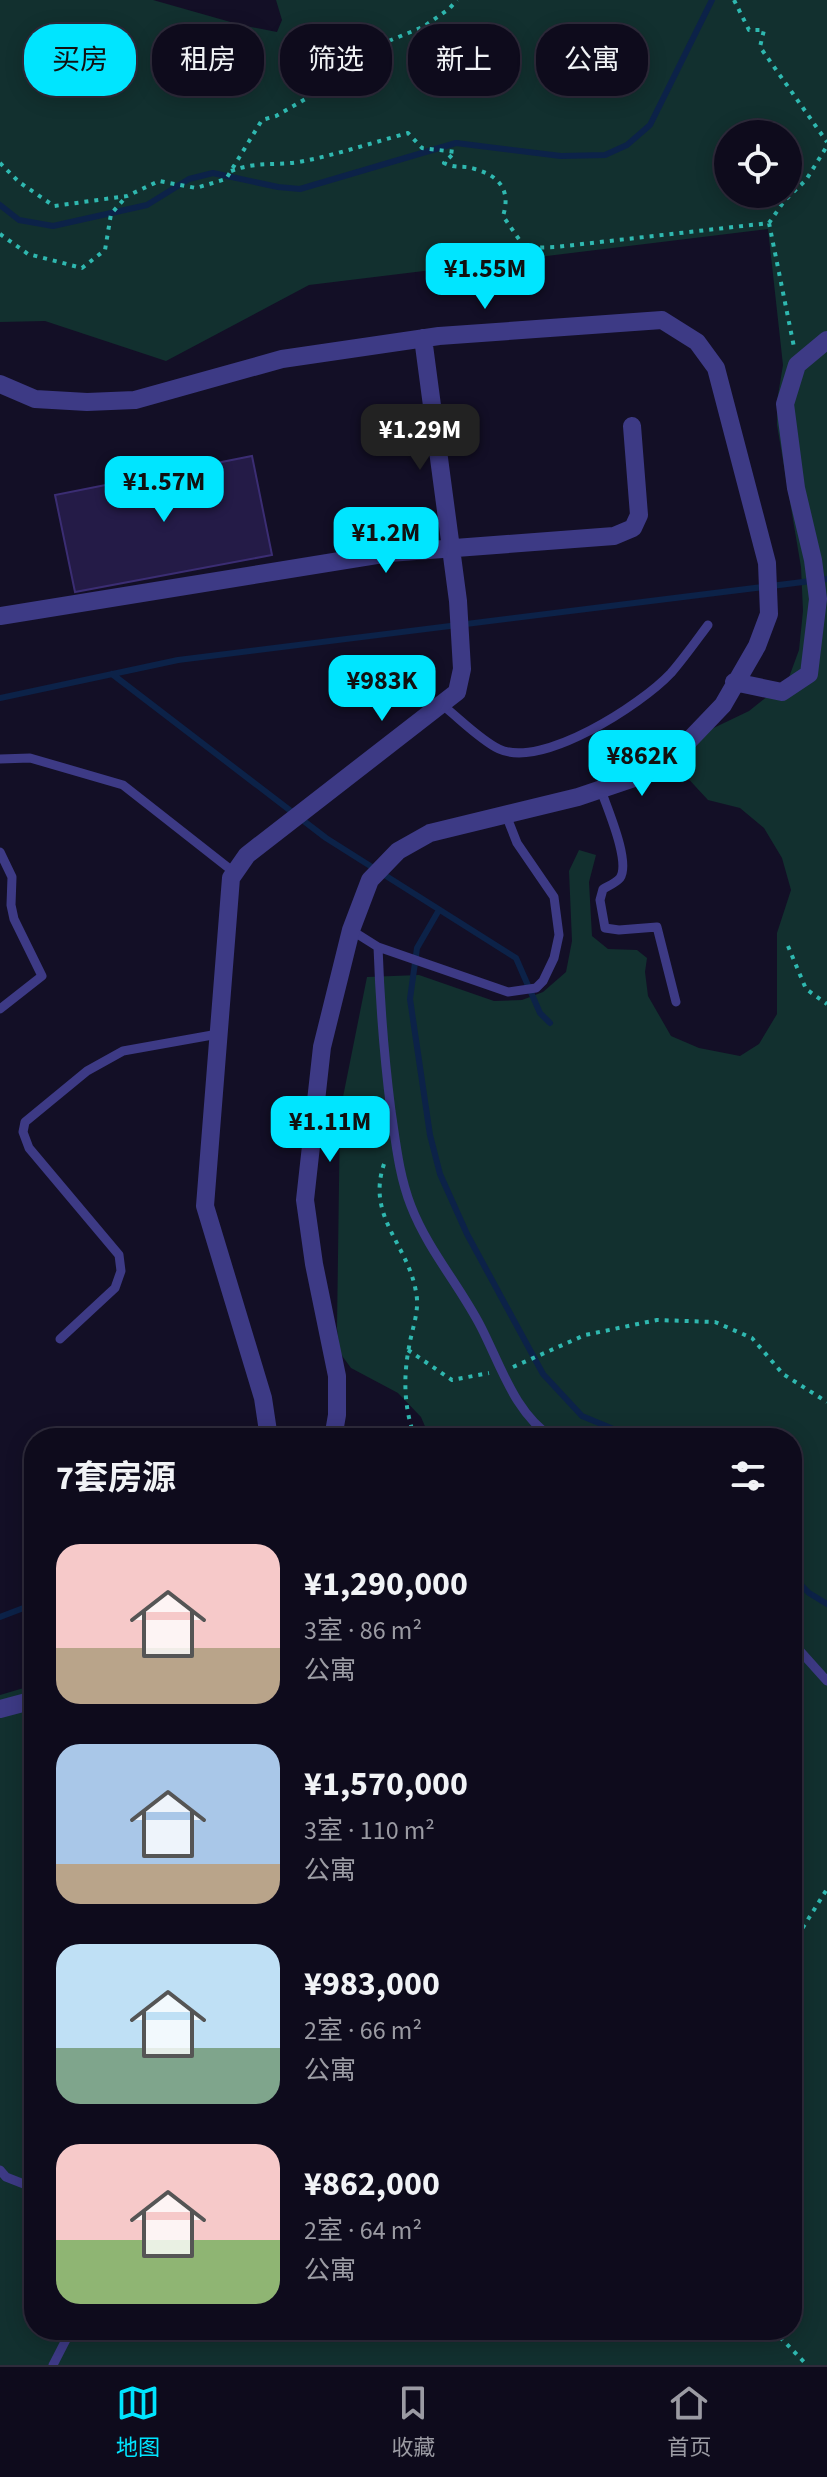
<!DOCTYPE html>
<html lang="zh">
<meta charset="utf-8">
<style>
body{margin:0;font-family:"Source Sans 3","Noto Sans SC",sans-serif;background:#1c1929;color:#f1f3f6;height:100vh;display:flex;flex-direction:column;font-size:30px;white-space:nowrap}
*{box-sizing:border-box;margin:0}
p{font-size:26px;color:#9b9ba3}
.icon{flex:none;width:44px;height:44px;fill:none;stroke:currentColor;stroke-width:2;stroke-linecap:round;stroke-linejoin:round}
.map{position:relative;flex:1;overflow:hidden}
.panel{position:absolute;left:24px;top:1428px;width:778px;height:912px;display:flex;flex-direction:column;background:#0e0b1c;border-radius:32px;box-shadow:0 4px 20px #0003,0 0 0 2px #2e2b3b}
.panel>*{flex:none}
.hud{position:absolute;left:24px;top:24px;width:780px;height:72px;display:flex;gap:16px}
.controls{position:absolute;left:714px;top:120px;display:grid;gap:16px}
.controls a{display:grid;place-items:center;width:88px;height:88px;border-radius:50%;background:#0e0b1c;box-shadow:0 4px 20px #0003,0 0 0 2px #2e2b3b;font-size:40px}
.price{position:absolute;translate:-50% -68px;padding:0 18px;border-radius:16px;background:#00e5ff;color:#111;font-size:26px;line-height:52px;filter:drop-shadow(0 2px 4px #0008)}
.price::after{content:'';position:absolute;left:50%;top:48px;width:24px;height:18px;margin-left:-12px;background:inherit;clip-path:polygon(0 0,100% 0,50% 100%)}
.price.on{background:#222;color:#fff}
ul{padding:0;list-style:none}
li{display:flex;align-items:center;gap:24px;height:200px;padding:0 32px}
li span{display:grid;place-items:center;flex:none;width:224px;height:160px;border-radius:24px;color:#555}
li>.icon{margin-inline-start:auto}
span .icon{width:96px;height:96px;fill:#fffc;stroke-width:1}
li b{font-size:34px}
h2{display:flex;justify-content:space-between;align-items:center;height:96px;padding:0 32px;font-size:34px}
.chip{padding:0 28px;border-radius:32px;background:#0e0b1c;box-shadow:0 4px 20px #0003,0 0 0 2px #2e2b3b;font-size:28px;line-height:72px}
.chip.on{background:#00e5ff;color:#111}
.dock{display:flex;justify-content:space-around;align-items:center;height:112px;border-top:2px solid #2e2b3b;background:#0e0b1c;font-size:22px;color:#9b9ba3}
.dock a{display:grid;justify-items:center;gap:4px}
.dock .on{color:#00e5ff}
.map>svg:first-child{display:block}
</style>
<div class="map">
<svg width="827" height="2365" viewBox="0 0 827 2365">
<rect width="100%" height="100%" fill="#130f26"/>
<!-- green -->
<path fill="#12302f" fill-rule="evenodd" d="M0,0H153L241,25L277,32L282,20L276,0H827V2365H0V1695L34,1685V2330H792V1438H430L421,1417L398,1393L351,1368L340,1353L337,1328L340,1112L367,977L419,975L494,1001L522,1000L543,992L566,972L572,941L569,871L579,850L596,855L589,882L592,936L608,949L637,950L647,958L645,972L648,996L671,1036L699,1048L740,1056L759,1044L777,1014V933L791,890L782,858L764,828L740,808L708,800L683,773L653,757L749,711L788,680L799,650L803,611L801,567L777,425V401L783,365L768,229L309,285L166,361L45,321L0,322ZM728,134H788V194H728Z"/>
<g fill="none" stroke-linecap="round" stroke-linejoin="round">
<!-- stream -->
<path stroke="#0c2248" stroke-width="6" d="M0,205L19,220L53,226L147,205L189,179L213,173L278,187L300,189L456,143L561,156L605,155L627,145L650,125L712,0
M112,674L326,838L516,958L540,1013L550,1023
M0,698L178,660L827,579
M439,910L417,948L410,999L430,1135L440,1174L467,1234L543,1374L582,1416L635,1438
M792,1576L809,1593L827,1604
M0,1617L34,1604"/>
</g>
<!-- building -->
<path fill="#241b47" stroke="#3b2d73" stroke-width="2" d="M252,456L272,555L75,592L55,495Z"/>
<g fill="none" stroke-linecap="round" stroke-linejoin="round">
<!-- path -->
<path stroke="#2fb8b0" stroke-width="4" stroke-dasharray="4 6" stroke-linecap="butt" d="M734,0L749,30H764L760,47L827,142
M0,163L19,182L54,206L127,196L159,181L196,188L226,179L262,120L276,116L307,98L323,80L351,66L359,53L423,27L449,9L457,0
M231,171C258,161 273,166 299,162C336,155 371,143 408,133L422,148L455,152L444,163C456,169 464,165 475,169C500,176 511,191 503,216L525,248L556,247L769,223L785,200L806,180L827,146
M769,223L794,347
M0,234L28,254L82,268L105,250L111,214L125,198
M788,946L806,989L827,1004
M384,1164C366,1217 408,1244 416,1292C420,1311 412,1328 409,1347C403,1378 404,1408 415,1438
M408,1350L452,1380L489,1373
M513,1367L585,1335L657,1320L715,1322L752,1338L783,1374L827,1402
M792,1945L827,1889
M773,2330L807,2365"/>
<!-- service -->
<path stroke="#3d3a85" stroke-width="9" d="M441,704C458,717 480,740 499,749C542,769 641,705 671,673C684,658 696,641 708,625
M0,759L30,758L123,785L235,873
M601,790C607,808 631,862 620,878C616,883 608,886 603,889L600,900L605,928L619,930L657,927L676,1002
M0,852L12,877L11,905L14,919L42,976L0,1009
M351,930L378,947C380,1002 384,1056 391,1111C396,1144 399,1175 411,1206C428,1250 460,1286 481,1327C501,1366 515,1414 553,1438
M378,947L508,992L536,988L543,981L554,958L559,935L554,897L517,843L506,815
M60,1339L115,1288L121,1271L119,1255L29,1148L23,1132L25,1122L87,1071L123,1051L218,1034
M792,1642L827,1681
M0,2170L6,2177L34,2188
M53,2365L71,2330"/>
<!-- minor -->
<path stroke="#3d3a85" stroke-width="18" d="M0,384L35,399L87,402L135,400L282,359L439,336L662,320L697,342L716,368L767,563L769,614L757,646L723,705L678,752L649,773L578,797L430,833L398,851L370,880L351,930L322,1047L305,1200L314,1264L337,1376V1415L333,1438
M0,616L389,553L614,536L633,528L639,515L632,426
M734,682L782,692L809,674L818,599L813,560L796,488L785,404L797,365L827,340
M269,1438L263,1398L205,1206L231,878L247,855L457,692L462,669L458,601L423,338
M0,1709L34,1700"/>
</g>
</svg>
<div class="controls">
<a><svg class="icon" aria-label="locate" viewBox="0 0 24 24"><circle cx="12" cy="12" r="6"/><path d="M12 2v4M12 18v4M2 12h4M18 12h4"/></svg></a>
</div>
<b class="price" style="left:485px;top:311px">¥1.55M</b>
<b class="price on" style="left:420px;top:472px">¥1.29M</b>
<b class="price" style="left:164px;top:524px">¥1.57M</b>
<b class="price" style="left:386px;top:575px">¥1.2M</b>
<b class="price" style="left:382px;top:723px">¥983K</b>
<b class="price" style="left:642px;top:798px">¥862K</b>
<b class="price" style="left:330px;top:1164px">¥1.11M</b>
<div class="hud">
<a class="chip on">买房</a>
<a class="chip">租房</a>
<a class="chip">筛选</a>
<a class="chip">新上</a>
<a class="chip">公寓</a>
</div>
<section class="panel">
<h2>7套房源<svg class="icon" aria-label="filters" viewBox="0 0 24 24"><path d="M4 7h16M4 17h16"/><circle cx="9" cy="7" r="2"/><circle cx="15" cy="17" r="2"/></svg></h2>
<ul>
<li><span style="background:linear-gradient(#f6c9c9 65%,#b9a48a 0)"><svg class="icon" aria-label="home" viewBox="0 0 24 24"><path d="M3 11l9-7 9 7M6 9v11h12V9"/></svg></span><div><b>¥1,290,000</b><p>3室 · 86 m²</p><p>公寓</p></div></li>
<li><span style="background:linear-gradient(#a9c7e8 75%,#b9a48a 0)"><svg class="icon" aria-label="home" viewBox="0 0 24 24"><path d="M3 11l9-7 9 7M6 9v11h12V9"/></svg></span><div><b>¥1,570,000</b><p>3室 · 110 m²</p><p>公寓</p></div></li>
<li><span style="background:linear-gradient(#bfe0f5 65%,#7fa58c 0)"><svg class="icon" aria-label="home" viewBox="0 0 24 24"><path d="M3 11l9-7 9 7M6 9v11h12V9"/></svg></span><div><b>¥983,000</b><p>2室 · 66 m²</p><p>公寓</p></div></li>
<li><span style="background:linear-gradient(#f6c9c9 60%,#8fb573 0)"><svg class="icon" aria-label="home" viewBox="0 0 24 24"><path d="M3 11l9-7 9 7M6 9v11h12V9"/></svg></span><div><b>¥862,000</b><p>2室 · 64 m²</p><p>公寓</p></div></li>
</ul>
</section>
</div>
<nav class="dock">
<a class="on"><svg class="icon" aria-label="map" viewBox="0 0 24 24"><path d="M3 6l6-2 6 2 6-2v14l-6 2-6-2-6 2zM9 4v14M15 6v14"/></svg>地图</a>
<a><svg class="icon" aria-label="saved" viewBox="0 0 24 24"><path d="M7 4h10v16l-5-4-5 4z"/></svg>收藏</a>
<a><svg class="icon" aria-label="home" viewBox="0 0 24 24"><path d="M3 11l9-7 9 7M6 9v11h12V9"/></svg>首页</a>
</nav>
